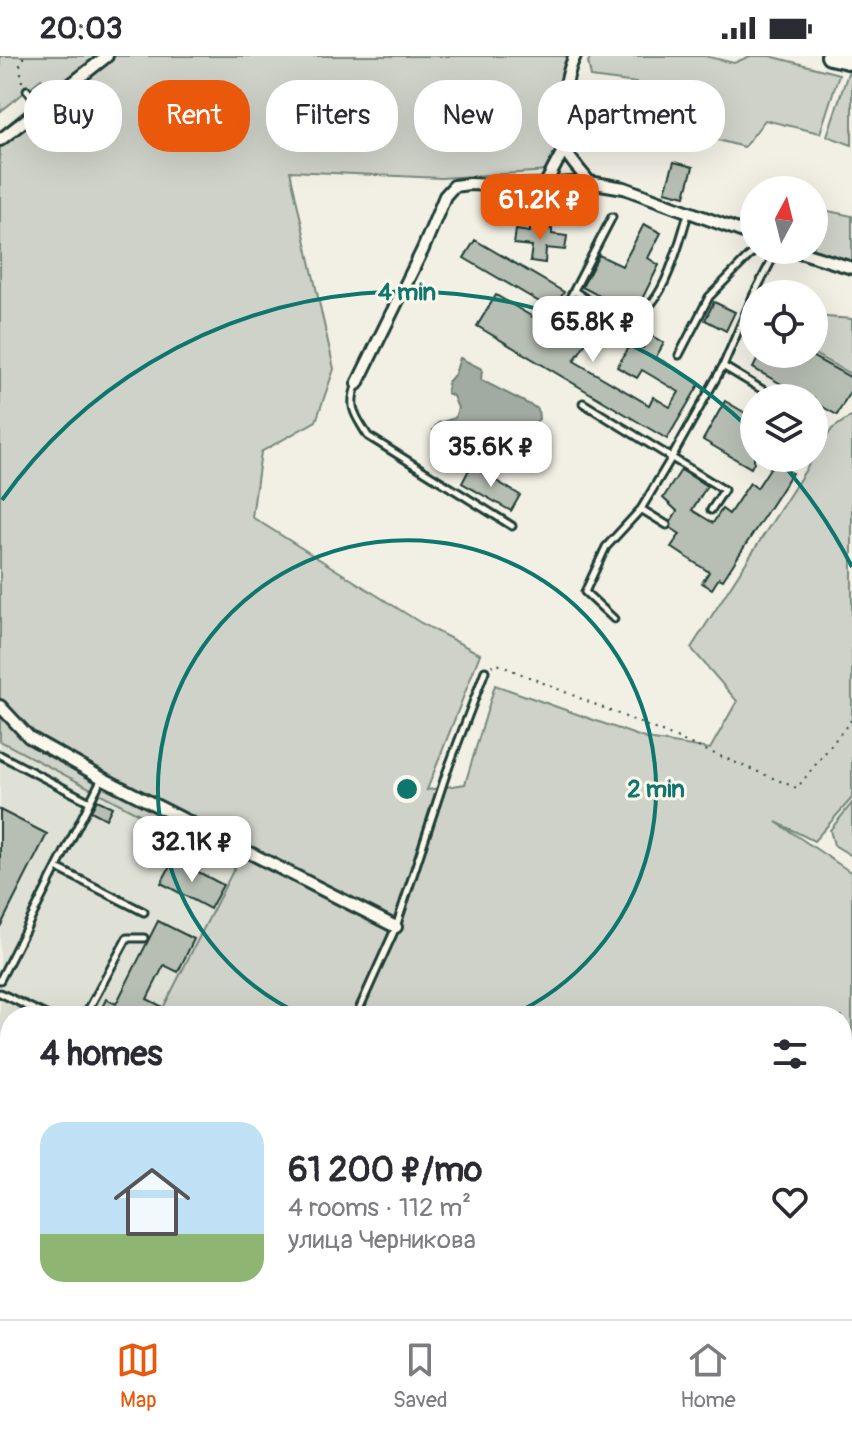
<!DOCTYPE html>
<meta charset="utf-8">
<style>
body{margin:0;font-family:Pangolin,sans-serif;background:#f2f2f3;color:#2b2b33;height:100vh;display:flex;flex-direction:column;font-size:30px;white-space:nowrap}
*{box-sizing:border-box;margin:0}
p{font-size:26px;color:#7c7c81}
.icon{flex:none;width:44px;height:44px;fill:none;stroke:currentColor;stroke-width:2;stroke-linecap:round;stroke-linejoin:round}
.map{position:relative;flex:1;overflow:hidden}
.panel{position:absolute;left:0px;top:950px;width:852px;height:314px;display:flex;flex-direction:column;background:#fff;border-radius:32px 32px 0 0;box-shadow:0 8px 32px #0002}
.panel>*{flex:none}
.hud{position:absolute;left:24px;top:24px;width:804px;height:72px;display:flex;gap:16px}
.needle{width:52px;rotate:7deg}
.buttons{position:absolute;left:740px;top:120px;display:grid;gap:16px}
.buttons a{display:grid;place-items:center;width:88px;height:88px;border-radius:50%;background:#fff;box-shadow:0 8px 32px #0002;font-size:40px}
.price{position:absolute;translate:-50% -68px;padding:0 18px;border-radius:16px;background:#fff;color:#222;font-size:26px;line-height:52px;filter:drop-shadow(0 2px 4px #0008)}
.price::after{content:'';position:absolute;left:50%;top:48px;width:24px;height:18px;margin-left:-12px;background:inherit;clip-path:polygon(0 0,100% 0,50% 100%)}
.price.selected{background:#ea580c;color:#fff}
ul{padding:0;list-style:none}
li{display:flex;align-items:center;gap:24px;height:200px;padding:0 40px}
li span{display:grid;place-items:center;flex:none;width:224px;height:160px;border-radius:24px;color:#555}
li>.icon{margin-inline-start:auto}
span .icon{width:96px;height:96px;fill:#fffc;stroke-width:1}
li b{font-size:34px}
h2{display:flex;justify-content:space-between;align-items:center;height:96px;padding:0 40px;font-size:34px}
.pill{padding:0 28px;border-radius:32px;background:#fff;box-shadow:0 8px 32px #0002;font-size:28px;line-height:72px}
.pill.selected{background:#ea580c;color:#fff}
.status{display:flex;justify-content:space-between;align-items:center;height:56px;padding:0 40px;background:#fff;direction:ltr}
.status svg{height:22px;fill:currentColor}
.tab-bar{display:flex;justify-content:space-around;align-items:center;height:112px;border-top:2px solid #e1e1e2;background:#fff;font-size:22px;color:#7c7c81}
.tab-bar a{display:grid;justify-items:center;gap:4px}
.tab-bar .selected{color:#ea580c}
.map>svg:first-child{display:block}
</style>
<div class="status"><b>20:03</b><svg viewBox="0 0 49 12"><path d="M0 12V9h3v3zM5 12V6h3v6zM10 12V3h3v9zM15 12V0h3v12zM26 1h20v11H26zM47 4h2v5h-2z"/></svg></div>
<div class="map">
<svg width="852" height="1263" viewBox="0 0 852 1263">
<rect width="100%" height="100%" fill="#f2f0e5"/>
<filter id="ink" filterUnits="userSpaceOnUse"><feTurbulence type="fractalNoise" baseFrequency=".0125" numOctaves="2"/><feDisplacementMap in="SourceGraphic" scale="16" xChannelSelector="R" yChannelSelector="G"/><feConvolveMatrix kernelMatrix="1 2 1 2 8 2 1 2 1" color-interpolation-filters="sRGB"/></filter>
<g filter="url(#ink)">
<!-- built -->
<path fill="#e0e1d6" d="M0,685L236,809L159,960H10V1253L5,1263H0Z"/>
<!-- green -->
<path fill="#cfd2c8" stroke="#77887e" stroke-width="2" d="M0,0H581L571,23L570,68L549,115L441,122L290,115L334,313L316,365L261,396L252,461L421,567L480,598L427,734L465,728L495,629L647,683L710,693L737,645L691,592L832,373L850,361L852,362V742L814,785L776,766L852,817V1263H5L10,1253L842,1254V960H159L236,809L0,685V75L50,34L41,23L0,56Z
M591,0H705L734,7L750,0H770L839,18L820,77L765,64L744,91L631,61L637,27L591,21L588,6Z
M848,17L852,18V89L827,80Z
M814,152L852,160V208L806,194H814Z
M814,260L852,263V319L814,298Z
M852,747V800L834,789L830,774Z"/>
<!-- water -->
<path fill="#a2aba1" stroke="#6e7f75" stroke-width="2" d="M460,302L482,313L481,324L538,353L539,363L533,368H524L511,386L512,395L532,396L541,404L539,412L531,417L507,404H489L473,393L448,385L441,376L433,374L438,367L455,362L458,352L453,340L447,337L448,326L455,318Z"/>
<!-- building -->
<path fill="#b7beb3" stroke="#1f3d34" stroke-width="2" d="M674,106L693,111L685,140L665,135Z
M644,168L661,177L648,202L659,209L639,249L635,247L629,255L582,231L599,199L622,210Z
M530,171L552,173V178L567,180L565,194L546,192L545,207L530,205L532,190L514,188L516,174L530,176Z
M475,184L564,236L553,254L464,202Z
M496,239L573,285L597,264L606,274L589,288L587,285L574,305L649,349L653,341L670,351L679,336L642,314L637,322L617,311L632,286L643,292L650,279L664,287L656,301L700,327L667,383L477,270Z
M714,246L735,256L726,275L705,264Z
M760,298H808L852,322V332L837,359L814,346V342H806L753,312Z
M725,345L754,362V406L751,412L703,384Z
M774,406L792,417L723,524L719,522L712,533L702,527L709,516L671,491L680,478L671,472V465L677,455L663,442L681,414L707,430L692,454L713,467L722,453L729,458L750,427L757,432Z
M471,410L520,439L511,455L462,427Z
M97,744L112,751L106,763L91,755Z
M0,754L47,778L0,871Z
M174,803L223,829L210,853L161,827Z
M158,865L194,883L178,916L164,909L147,943L161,950L156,960H98L106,943L116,948Z
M0,1142L10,1146L8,1169L0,1166Z"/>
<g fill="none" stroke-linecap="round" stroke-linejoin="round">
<!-- lane casing -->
<g stroke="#1f3d34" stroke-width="11">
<path id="lane" d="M27,34L40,50
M574,235C587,243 602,255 617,260C660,274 679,186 688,158
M754,238L777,194
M558,265L612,161
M679,299L709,241L755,194
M723,310L776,342
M357,328C347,352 356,360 368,380L512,470
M583,347L724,434L711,454
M814,365V366
M641,453L667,469
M614,563L585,536L606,491L641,453L672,401L723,310L754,238
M0,699L90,746
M57,812L144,856
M0,924L102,722
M0,937L48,960
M85,960L127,882H144
M356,960L396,871L446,718L485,615
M0,1246L10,1226
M218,1263L222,1254"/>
</g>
<!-- street casing -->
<g stroke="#1f3d34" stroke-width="16">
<path id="street" d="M575,0C565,19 557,76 566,95C571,106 582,116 589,126
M0,84L107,0
M546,127L564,93
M793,194L852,212
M357,328L423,193L445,140L454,130L469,128L519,130L589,126L624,132L754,180
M0,650L29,681L102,722L396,871"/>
</g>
<!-- primary casing -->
<g stroke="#1f3d34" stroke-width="22">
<path id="primary" d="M830,0L852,5"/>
</g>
<!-- path -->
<path stroke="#1f3d34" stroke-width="2" stroke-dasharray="2 6" stroke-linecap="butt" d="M22,26L20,8L24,0
M492,610L495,607L797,732L852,663"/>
<!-- lane -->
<use href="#lane" stroke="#fbf7ec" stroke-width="5"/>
<!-- street -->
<use href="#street" stroke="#fbf7ec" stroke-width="10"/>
<!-- primary -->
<use href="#primary" stroke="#fbf7ec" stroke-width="16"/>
</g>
</g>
<!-- distance rings -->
<g fill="none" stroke="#0f766e" stroke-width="4">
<path d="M304 960A249 249 0 1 1 510 960"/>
<path d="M2 444A497 497 0 0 1 752 375M779 404A497 497 0 0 1 852 511"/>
</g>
<circle cx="407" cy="733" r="12" fill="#0f766e" stroke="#fbf7ec" stroke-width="4"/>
<g font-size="24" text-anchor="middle" font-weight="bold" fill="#0f766e" stroke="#fbf7ec" stroke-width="6" stroke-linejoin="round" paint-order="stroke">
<text x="407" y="244">4 min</text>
<text x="656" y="741">2 min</text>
</g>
</svg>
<div class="buttons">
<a><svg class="needle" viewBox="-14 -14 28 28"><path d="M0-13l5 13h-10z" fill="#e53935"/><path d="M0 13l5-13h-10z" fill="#7c7c81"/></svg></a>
<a><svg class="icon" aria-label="locate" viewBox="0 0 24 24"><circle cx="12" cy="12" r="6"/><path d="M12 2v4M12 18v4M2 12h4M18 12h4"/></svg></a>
<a><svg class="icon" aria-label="layers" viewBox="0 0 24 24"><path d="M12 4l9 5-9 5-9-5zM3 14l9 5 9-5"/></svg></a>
</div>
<b class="price selected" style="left:540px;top:186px">61.2K ₽</b>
<b class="price" style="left:593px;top:308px">65.8K ₽</b>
<b class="price" style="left:491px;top:433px">35.6K ₽</b>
<b class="price" style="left:192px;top:828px">32.1K ₽</b>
<div class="hud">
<a class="pill">Buy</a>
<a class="pill selected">Rent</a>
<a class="pill">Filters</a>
<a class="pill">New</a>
<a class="pill">Apartment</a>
</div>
<section class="panel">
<h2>4 homes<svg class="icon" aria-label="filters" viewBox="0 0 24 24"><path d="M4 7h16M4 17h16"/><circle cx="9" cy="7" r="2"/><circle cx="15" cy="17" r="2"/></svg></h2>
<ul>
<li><span style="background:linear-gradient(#bfe0f5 70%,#8fb573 0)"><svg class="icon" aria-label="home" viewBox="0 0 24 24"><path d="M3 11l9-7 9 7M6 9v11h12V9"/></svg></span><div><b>61 200 ₽/mo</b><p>4 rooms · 112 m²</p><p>улица Черникова</p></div><svg class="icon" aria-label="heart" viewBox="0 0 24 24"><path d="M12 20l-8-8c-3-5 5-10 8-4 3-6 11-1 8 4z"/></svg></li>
</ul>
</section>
</div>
<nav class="tab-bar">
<a class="selected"><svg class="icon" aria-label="map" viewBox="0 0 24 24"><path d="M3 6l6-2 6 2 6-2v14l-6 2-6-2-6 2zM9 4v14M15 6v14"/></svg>Map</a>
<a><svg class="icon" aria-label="saved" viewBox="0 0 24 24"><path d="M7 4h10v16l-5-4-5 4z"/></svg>Saved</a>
<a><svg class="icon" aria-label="home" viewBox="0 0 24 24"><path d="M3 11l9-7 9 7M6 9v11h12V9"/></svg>Home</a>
</nav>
